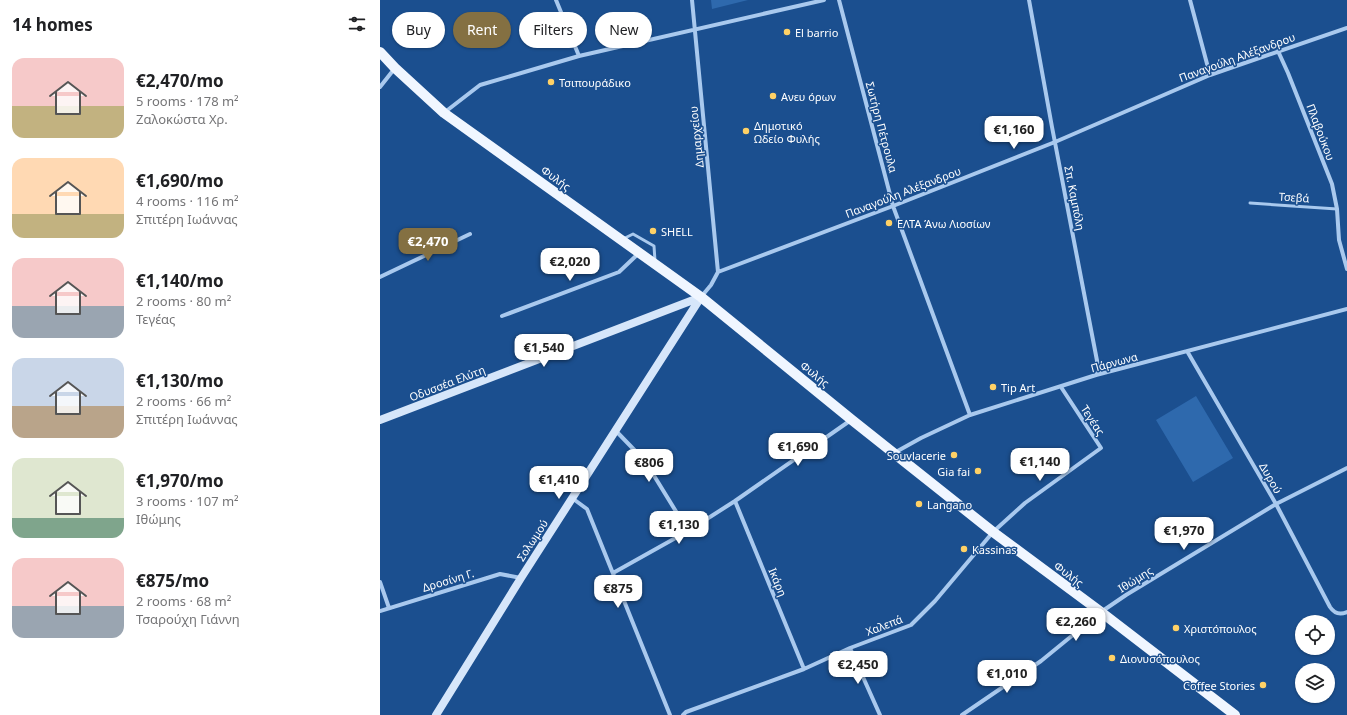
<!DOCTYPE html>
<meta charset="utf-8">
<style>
body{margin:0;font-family:"Noto Sans",sans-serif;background:#f6f6f6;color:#202124;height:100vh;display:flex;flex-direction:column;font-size:15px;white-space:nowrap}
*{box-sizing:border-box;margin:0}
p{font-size:13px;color:#757577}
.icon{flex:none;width:22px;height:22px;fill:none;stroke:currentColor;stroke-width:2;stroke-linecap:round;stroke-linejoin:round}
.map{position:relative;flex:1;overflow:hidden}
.side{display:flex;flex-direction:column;background:#fff;width:380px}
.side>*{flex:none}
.hud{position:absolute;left:12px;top:12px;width:380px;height:36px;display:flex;gap:8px}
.controls{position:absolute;left:915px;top:615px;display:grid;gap:8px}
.controls a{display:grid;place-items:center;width:40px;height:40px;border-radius:50%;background:#fff;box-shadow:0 1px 3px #0004;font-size:20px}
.price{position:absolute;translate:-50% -34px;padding:0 9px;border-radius:8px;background:#fff;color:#222;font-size:13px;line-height:26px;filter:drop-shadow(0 1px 2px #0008)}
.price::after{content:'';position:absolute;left:50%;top:24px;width:12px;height:9px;margin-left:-6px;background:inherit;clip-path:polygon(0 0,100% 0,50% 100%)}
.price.selected{background:#847042;color:#fff}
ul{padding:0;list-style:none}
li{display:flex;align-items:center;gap:12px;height:100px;padding:0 12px}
li span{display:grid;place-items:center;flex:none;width:112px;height:80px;border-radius:12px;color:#555}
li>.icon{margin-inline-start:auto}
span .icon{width:48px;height:48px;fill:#fffc;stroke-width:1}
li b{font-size:17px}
h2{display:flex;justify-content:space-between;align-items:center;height:48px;padding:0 12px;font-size:17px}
.pill{padding:0 14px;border-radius:18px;background:#fff;box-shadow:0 1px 3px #0004;font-size:14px;line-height:36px}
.pill.selected{background:#847042;color:#fff}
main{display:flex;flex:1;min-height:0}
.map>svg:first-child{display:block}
</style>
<main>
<section class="side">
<h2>14 homes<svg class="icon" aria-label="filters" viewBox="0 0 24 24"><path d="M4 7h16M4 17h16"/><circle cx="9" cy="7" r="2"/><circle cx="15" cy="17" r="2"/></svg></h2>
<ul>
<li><span style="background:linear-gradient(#f6c9c9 60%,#c2b280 0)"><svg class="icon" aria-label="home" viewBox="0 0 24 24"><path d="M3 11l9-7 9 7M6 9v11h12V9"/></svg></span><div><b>€2,470/mo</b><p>5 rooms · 178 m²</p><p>Ζαλοκώστα Χρ.</p></div></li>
<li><span style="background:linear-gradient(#ffd9b3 70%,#c2b280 0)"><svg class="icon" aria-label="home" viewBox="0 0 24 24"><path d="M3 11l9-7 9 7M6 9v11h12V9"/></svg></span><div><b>€1,690/mo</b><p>4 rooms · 116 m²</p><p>Σπιτέρη Ιωάννας</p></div></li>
<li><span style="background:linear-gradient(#f6c9c9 60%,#9aa5b1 0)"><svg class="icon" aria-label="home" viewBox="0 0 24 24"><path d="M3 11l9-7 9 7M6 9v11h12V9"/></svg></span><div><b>€1,140/mo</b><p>2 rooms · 80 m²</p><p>Τεγέας</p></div></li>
<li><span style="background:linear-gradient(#c9d6e8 60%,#b9a48a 0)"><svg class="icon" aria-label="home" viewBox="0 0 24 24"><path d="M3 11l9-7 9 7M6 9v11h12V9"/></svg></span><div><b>€1,130/mo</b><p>2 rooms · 66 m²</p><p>Σπιτέρη Ιωάννας</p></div></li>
<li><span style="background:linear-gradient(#dfe7d0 75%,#7fa58c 0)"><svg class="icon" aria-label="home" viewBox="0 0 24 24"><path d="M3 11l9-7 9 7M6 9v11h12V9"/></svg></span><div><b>€1,970/mo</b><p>3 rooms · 107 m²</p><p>Ιθώμης</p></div></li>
<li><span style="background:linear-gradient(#f6c9c9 60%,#9aa5b1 0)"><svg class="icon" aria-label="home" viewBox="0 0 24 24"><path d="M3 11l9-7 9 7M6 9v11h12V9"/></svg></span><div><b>€875/mo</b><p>2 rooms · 68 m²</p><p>Τσαρούχη Γιάννη</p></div></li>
</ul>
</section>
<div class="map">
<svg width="967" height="715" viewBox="0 0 967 715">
<rect width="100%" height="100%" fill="#1b4f8f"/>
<!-- green -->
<path fill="#2e69ad" d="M331,0H368L332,9Z
M816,396L853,458L813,482L776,420Z"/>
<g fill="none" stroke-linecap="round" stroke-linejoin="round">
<!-- lane -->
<path stroke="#a9c9ee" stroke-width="3" d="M870,203L957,209
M243,239L253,234L274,246L275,261"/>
<!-- street -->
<path stroke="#a9c9ee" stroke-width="4" d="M176,0L199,56
M312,0L338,272
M459,0L513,206L590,415
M649,0L672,127L719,371L716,375
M810,0L830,75
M898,51L908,73L952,184L957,209L959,240L967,269
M0,87L15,68
M65,112L100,85L199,56L444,0
M0,277L90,234
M321,297L331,285L338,272L513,206L675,142L830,75L967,28
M122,316L239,272L259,253
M807,351L896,504L950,607C954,613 960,615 967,612
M236,431L265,461L308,531
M514,453L541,438L590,415L716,375L967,309
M192,498L207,509L290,715
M355,501L424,669
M233,573L308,531L355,501L471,420
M0,582L9,608
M0,611L120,574L141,578
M470,648L500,715
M303,715L306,712L424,669L470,648L531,625L555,601L613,532L645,503L721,448L681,387
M582,715L661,661L721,612L746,595L896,504L967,468"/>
<!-- secondary -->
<path stroke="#d6e6fa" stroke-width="8" d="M0,420L321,297
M56,715L141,578L321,297"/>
<!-- primary -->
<path stroke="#f0f6ff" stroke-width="10" d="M0,52L15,68L64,113L321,297L472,420L613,532L721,612L855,715"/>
</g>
<!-- markers -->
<g fill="#ffd166" stroke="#1b4f8f" stroke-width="1.5">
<circle cx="407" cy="32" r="4"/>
<circle cx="171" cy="82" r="4"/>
<circle cx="393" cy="96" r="4"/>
<circle cx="366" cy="131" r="4"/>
<circle cx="509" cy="223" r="4"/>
<circle cx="273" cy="231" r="4"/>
<circle cx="613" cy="387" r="4"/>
<circle cx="574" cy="455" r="4"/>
<circle cx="598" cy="471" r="4"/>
<circle cx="539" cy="504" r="4"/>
<circle cx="584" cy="549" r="4"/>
<circle cx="796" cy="628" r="4"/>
<circle cx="732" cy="658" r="4"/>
<circle cx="883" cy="685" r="4"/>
</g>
<g text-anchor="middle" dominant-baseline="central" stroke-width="3" stroke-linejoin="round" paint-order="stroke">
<!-- poi labels -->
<g font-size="11" fill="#fff" stroke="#1b4f8f" text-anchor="start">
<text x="415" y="32">El barrio</text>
<text x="179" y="82">Τσιπουράδικο</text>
<text x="401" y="96">Ανευ όρων</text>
<text x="374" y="125">Δημοτικό<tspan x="374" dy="13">Ωδείο Φυλής</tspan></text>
<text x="517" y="223">ΕΛΤΑ Άνω Λιοσίων</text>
<text x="281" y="231">SHELL</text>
<text x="621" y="387">Tip Art</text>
<text x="566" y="455" text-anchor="end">Souvlacerie</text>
<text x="590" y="471" text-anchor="end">Gia fai</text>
<text x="547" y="504">Langano</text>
<text x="592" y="549">Kassinas</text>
<text x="804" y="628">Χριστόπουλος</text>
<text x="740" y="658">Διονυσόπουλος</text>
<text x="875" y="685" text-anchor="end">Coffee Stories</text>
</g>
<!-- street labels -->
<g font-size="11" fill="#fff" stroke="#1b4f8f">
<text transform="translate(857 57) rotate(-20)">Παναγούλη Αλέξανδρου</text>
<text transform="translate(502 127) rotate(75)">Σωτήρη Πέτρουλα</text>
<text transform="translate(941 132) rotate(69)">Πλαβούκου</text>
<text transform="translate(316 137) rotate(-96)">Δημαρχείου</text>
<text transform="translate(176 178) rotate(36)">Φυλής</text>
<text transform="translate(523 192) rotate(-21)">Παναγούλη Αλέξανδρου</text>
<text transform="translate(914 197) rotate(4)">Τσεβά</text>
<text transform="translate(695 198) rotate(79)">Σπ. Καμπόλη</text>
<text transform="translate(734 362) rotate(-15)">Πάρνωνα</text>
<text transform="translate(435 374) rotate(39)">Φυλής</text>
<text transform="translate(67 383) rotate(-21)">Οδυσσέα Ελύτη</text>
<text transform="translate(713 420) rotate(57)">Τεγέας</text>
<text transform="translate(891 478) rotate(60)">Δυρού</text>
<text transform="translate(152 540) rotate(-57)">Σολωμού</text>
<text transform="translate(689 574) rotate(37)">Φυλής</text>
<text transform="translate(755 579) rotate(-32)">Ιθώμης</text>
<text transform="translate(68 580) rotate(-17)">Δροσίνη Γ.</text>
<text transform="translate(398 582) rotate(68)">Ικάρη</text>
<text transform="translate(504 625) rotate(-21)">Χαλεπά</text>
</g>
</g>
</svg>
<div class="controls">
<a><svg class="icon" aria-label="locate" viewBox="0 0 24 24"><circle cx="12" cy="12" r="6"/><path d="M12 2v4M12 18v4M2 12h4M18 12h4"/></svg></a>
<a><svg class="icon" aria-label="layers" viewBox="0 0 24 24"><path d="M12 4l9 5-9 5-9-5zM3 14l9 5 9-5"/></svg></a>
</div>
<b class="price" style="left:634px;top:150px">€1,160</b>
<b class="price selected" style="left:48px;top:262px">€2,470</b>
<b class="price" style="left:190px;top:282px">€2,020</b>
<b class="price" style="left:164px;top:368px">€1,540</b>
<b class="price" style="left:418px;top:467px">€1,690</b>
<b class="price" style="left:660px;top:482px">€1,140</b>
<b class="price" style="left:269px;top:483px">€806</b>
<b class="price" style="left:179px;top:500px">€1,410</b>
<b class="price" style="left:299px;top:545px">€1,130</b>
<b class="price" style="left:804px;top:551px">€1,970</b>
<b class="price" style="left:238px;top:609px">€875</b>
<b class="price" style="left:696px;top:642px">€2,260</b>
<b class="price" style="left:478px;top:685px">€2,450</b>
<b class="price" style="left:627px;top:694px">€1,010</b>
<div class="hud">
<a class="pill">Buy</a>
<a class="pill selected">Rent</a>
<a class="pill">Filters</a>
<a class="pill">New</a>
</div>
</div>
</main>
